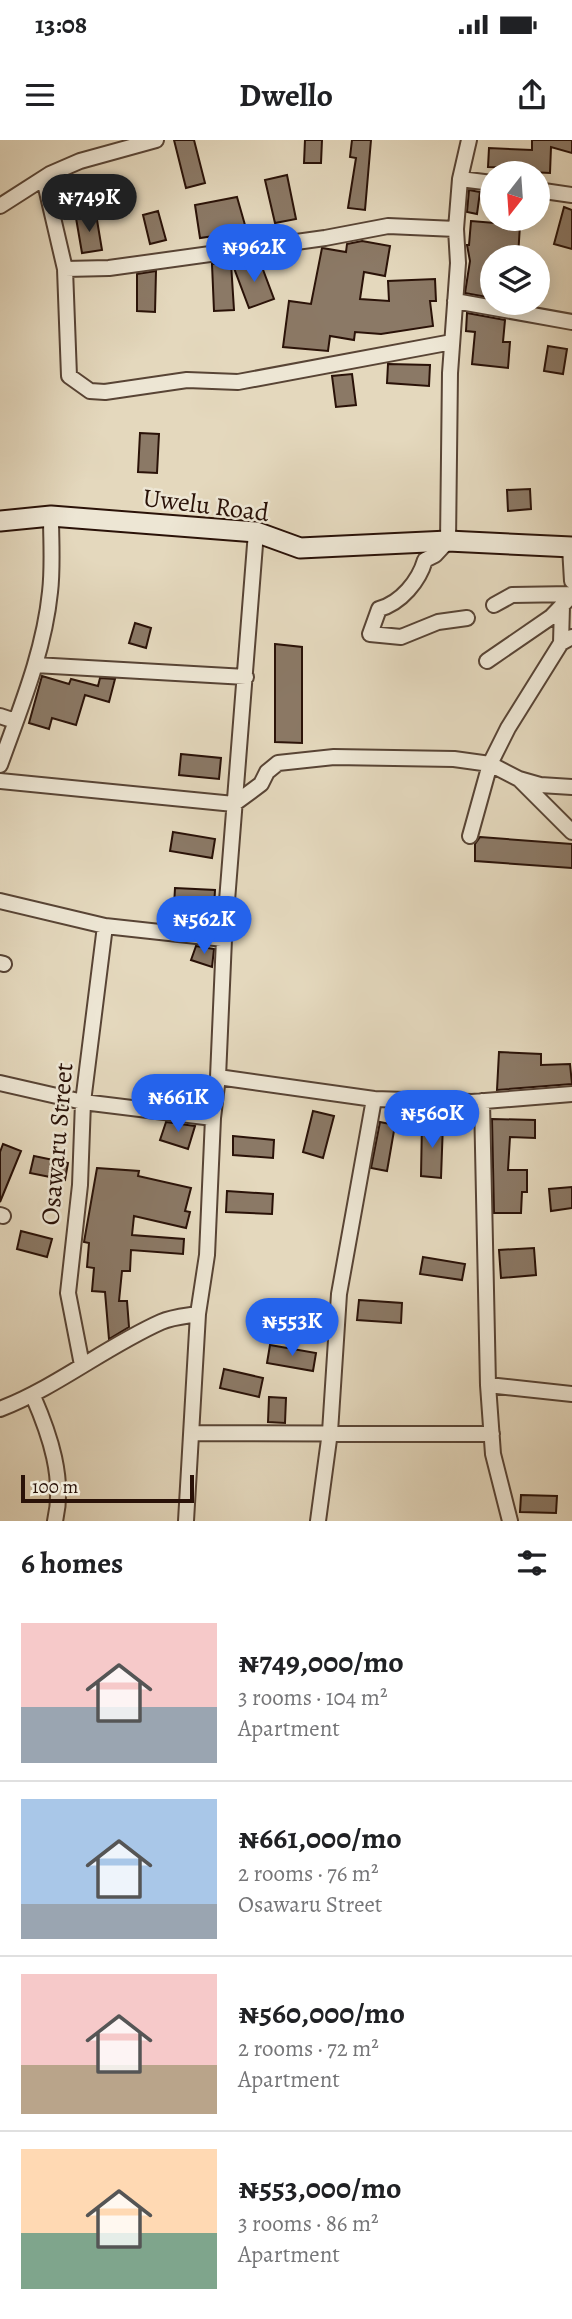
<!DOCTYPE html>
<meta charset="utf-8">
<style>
body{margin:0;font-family:Alegreya,serif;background:#f2f2f2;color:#202124;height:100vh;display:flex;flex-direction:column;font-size:26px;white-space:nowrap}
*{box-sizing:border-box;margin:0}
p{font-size:23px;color:#757577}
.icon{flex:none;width:38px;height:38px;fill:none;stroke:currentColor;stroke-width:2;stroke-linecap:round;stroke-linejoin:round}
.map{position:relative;height:1381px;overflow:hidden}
.panel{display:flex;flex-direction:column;background:#fff;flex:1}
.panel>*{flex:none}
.needle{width:46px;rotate:197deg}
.controls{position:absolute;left:480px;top:21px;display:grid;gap:14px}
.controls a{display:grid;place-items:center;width:70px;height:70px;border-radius:50%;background:#fff;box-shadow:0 4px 18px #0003;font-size:35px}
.scale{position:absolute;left:21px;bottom:18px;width:173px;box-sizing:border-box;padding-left:7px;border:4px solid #2a1208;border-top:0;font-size:19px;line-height:24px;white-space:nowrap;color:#2a1208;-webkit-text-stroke:5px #ede6d4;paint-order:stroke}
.price{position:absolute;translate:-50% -60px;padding:0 16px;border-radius:24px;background:#2563eb;color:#fff;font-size:23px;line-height:46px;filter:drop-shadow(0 2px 4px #0008)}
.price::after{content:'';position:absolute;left:50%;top:42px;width:21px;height:16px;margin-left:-10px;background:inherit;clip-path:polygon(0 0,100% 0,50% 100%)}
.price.current{background:#222;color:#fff}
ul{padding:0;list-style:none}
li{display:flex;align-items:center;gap:21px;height:175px;padding:0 21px}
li+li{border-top:2px solid #e0e0e0}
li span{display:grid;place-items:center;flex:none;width:196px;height:140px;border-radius:0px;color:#555}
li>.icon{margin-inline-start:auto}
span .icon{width:84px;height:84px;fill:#fffc;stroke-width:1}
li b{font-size:30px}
h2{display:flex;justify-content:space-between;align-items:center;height:84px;padding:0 21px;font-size:30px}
.status{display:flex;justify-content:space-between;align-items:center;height:49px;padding:0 35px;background:#fff;direction:ltr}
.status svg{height:19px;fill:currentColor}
header{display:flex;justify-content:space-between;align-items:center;height:91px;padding:0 21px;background:#fff;font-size:32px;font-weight:700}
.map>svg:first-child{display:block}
</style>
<div class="status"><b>13:08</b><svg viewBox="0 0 49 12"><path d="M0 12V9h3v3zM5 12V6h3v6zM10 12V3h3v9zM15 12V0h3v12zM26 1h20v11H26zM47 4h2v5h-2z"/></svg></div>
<header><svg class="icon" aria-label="menu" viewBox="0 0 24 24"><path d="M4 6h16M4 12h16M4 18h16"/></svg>Dwello<svg class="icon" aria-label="share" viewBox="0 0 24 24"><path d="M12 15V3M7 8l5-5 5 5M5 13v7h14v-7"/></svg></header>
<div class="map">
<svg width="572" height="1381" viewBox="0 0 572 1381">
<rect width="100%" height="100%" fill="#e4d8bd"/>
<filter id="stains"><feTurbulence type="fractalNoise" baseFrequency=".00286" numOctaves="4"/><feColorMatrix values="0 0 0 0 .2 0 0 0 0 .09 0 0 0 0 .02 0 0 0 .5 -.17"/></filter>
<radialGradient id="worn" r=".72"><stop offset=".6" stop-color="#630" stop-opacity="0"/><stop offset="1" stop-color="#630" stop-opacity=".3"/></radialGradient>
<!-- building -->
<path fill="#8b7966" stroke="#2a1208" stroke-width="2" d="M174,0H194L205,43L186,48Z
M305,0H322L321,23H304Z
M352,0H371L365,70L348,68L356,18L350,17Z
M532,0H572V13L551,7L550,33L530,32L531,28L488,27L489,8L532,10Z
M287,35L296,79L275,83L265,40Z
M469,50L480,52L477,74L467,72Z
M237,57L247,92L228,97L227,94L200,98L195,65Z
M564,67L572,70V109L554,104Z
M158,71L166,100L150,104L143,75Z
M96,74L102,110L82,113L76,78Z
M471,81L520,85L518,117H492V158L465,153L470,121L467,105H469Z
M362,101L390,106L385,136L364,132L360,159L389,161L388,141L435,139L436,161H430L433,186L381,194L355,192L354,200L330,196L328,211L283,207L289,161L311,164L322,108L346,112L347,104Z
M259,119L274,159L249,168L234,128Z
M231,123L234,170L214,171L212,124Z
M156,131L155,172L137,171V134Z
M467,173L505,180L503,202H510L508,228L472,224L475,192L466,191Z
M548,206L567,209L563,234L544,231Z
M388,224L430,225L429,246L387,243Z
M352,234L356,265L336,267L332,236Z
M140,293L159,294L157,333L138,332Z
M530,349L531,369L508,371L507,350Z
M135,483L151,488L146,508L129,503Z
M275,504L302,507V603L275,602Z
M42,536L69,544L71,539L98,546L100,538L115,539L109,562L85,555L76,585L52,578L49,589L29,583Z
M181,614L221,618L219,639L179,635Z
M173,692L215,699L212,718L170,711Z
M480,697L572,704V728L475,721V704Z
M175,748L215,750L214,768L174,766Z
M196,806L214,809L212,827L191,820Z
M499,912L541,914V925L570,924L572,944L497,950Z
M313,971L334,976L323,1018L303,1012Z
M492,979L535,980V998L510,997L508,1030H527V1052H522L521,1073H494Z
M166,982L195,986L188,1009L160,1000Z
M380,982L395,985L387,1031L371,1028Z
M422,982L443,983L441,1038L421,1036Z
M233,996L274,1000L273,1018L233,1015Z
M3,1004L21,1011L0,1062V1012Z
M34,1016L68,1023L65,1040L30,1033Z
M97,1028L139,1031L138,1036L191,1048L185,1071L190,1072L186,1088L134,1076L132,1095L184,1099L183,1114L131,1110L130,1131H122L119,1161H127L129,1187L109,1199L105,1152L92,1151L94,1128L87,1127L89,1103L84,1102Z
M572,1047V1068L551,1071L549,1049Z
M227,1051L273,1054L272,1074L226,1072Z
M21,1091L52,1099L47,1117L17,1109Z
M534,1108L536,1135L501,1138L499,1110Z
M423,1117L465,1124L462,1140L420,1134Z
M359,1160L402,1163L401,1183L357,1180Z
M270,1205L316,1213L313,1231L267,1223Z
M224,1229L263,1238L259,1257L220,1248Z
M269,1257L286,1258L285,1283L268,1282Z
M521,1355L557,1356L556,1373L520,1372Z"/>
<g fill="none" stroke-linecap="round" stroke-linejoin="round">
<!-- street casing -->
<g stroke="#584435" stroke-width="18">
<path id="street" d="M44,39L65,129L69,236L90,251L105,252L187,240L238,242L452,202
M460,39L492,43
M537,50L572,55
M0,66L50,34L80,21L156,0
M65,129L109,128L325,98L388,86L456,89
M455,161L572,182
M570,407L572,441
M494,465L512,455L572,454
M562,466L561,503L572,497
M467,478L438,482L401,497L370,494L379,469C401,463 419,441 425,420L435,415L448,401L450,233L458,123L456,89L460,39L469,0
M487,521L551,477L572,455
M35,525L246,537
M0,576L15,581
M0,625C20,569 44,512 50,452C53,427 51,401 51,376
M520,640L572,692
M0,641L234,664L261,644L267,632L278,623L334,617L454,619L490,624L519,639L540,645L572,647
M470,696L490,624L508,588L561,503
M0,761L105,786L224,799
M0,823L4,824
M218,937L374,959L472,962L572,954
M0,943L83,962L213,978
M482,961L488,1245L493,1314L510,1381
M0,1075L3,1076
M82,1225L68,1153L80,1045L83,962L105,786
M488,1245L572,1254
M33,1256C50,1295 65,1339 55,1381
M0,1269C57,1247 105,1207 161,1182C172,1177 186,1176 198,1174
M193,1293L492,1294
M186,1381L198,1174L207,1115L213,978L218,937L224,799L256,392
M318,1381L330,1292L339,1154L374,959"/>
</g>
<!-- secondary casing -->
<g stroke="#2a1208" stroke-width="23">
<path id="secondary" d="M0,381L51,376L256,392L300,408L448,401L572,407"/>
</g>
<!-- street -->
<use href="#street" stroke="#ede6d4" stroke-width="14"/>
<!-- secondary -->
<use href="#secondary" stroke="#ede6d4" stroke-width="19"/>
</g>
<g text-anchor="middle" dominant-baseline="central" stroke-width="5" stroke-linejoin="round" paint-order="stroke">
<!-- street labels -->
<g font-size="26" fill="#2a1208" stroke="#ede6d4">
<text transform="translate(206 365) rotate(7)">Uwelu Road</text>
<text transform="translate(57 1004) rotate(-85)">Osawaru Street</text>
</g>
</g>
<rect width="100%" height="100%" filter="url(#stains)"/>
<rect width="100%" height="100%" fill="url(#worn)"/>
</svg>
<div class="controls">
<a><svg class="needle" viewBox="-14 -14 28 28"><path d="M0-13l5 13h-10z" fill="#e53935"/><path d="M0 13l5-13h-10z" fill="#757577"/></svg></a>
<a><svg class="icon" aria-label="layers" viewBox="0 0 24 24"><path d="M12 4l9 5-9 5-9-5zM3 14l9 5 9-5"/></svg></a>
</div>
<div class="scale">100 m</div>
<b class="price current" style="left:89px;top:94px">₦749K</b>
<b class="price" style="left:254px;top:144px">₦962K</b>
<b class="price" style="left:204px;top:816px">₦562K</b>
<b class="price" style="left:178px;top:994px">₦661K</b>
<b class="price" style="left:432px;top:1010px">₦560K</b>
<b class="price" style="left:292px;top:1218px">₦553K</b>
</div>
<section class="panel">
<h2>6 homes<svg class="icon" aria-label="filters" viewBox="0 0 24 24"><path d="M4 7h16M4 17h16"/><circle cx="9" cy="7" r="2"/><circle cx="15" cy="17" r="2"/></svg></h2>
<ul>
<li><span style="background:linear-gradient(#f6c9c9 60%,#9aa5b1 0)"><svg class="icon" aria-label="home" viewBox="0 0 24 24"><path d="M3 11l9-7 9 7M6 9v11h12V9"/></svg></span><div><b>₦749,000/mo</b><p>3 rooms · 104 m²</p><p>Apartment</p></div></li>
<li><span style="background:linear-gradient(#a9c7e8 75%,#9aa5b1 0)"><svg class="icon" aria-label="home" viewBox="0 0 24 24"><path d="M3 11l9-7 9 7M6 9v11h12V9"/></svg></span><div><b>₦661,000/mo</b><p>2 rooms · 76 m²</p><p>Osawaru Street</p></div></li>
<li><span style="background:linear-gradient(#f6c9c9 65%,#b9a48a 0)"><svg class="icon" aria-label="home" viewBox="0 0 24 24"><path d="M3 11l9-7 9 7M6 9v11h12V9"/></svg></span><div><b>₦560,000/mo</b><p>2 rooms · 72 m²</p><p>Apartment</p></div></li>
<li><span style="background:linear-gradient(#ffd9b3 60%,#7fa58c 0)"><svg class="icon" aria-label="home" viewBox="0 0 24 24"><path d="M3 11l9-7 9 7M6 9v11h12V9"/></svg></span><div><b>₦553,000/mo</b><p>3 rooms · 86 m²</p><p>Apartment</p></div></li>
</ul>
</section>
